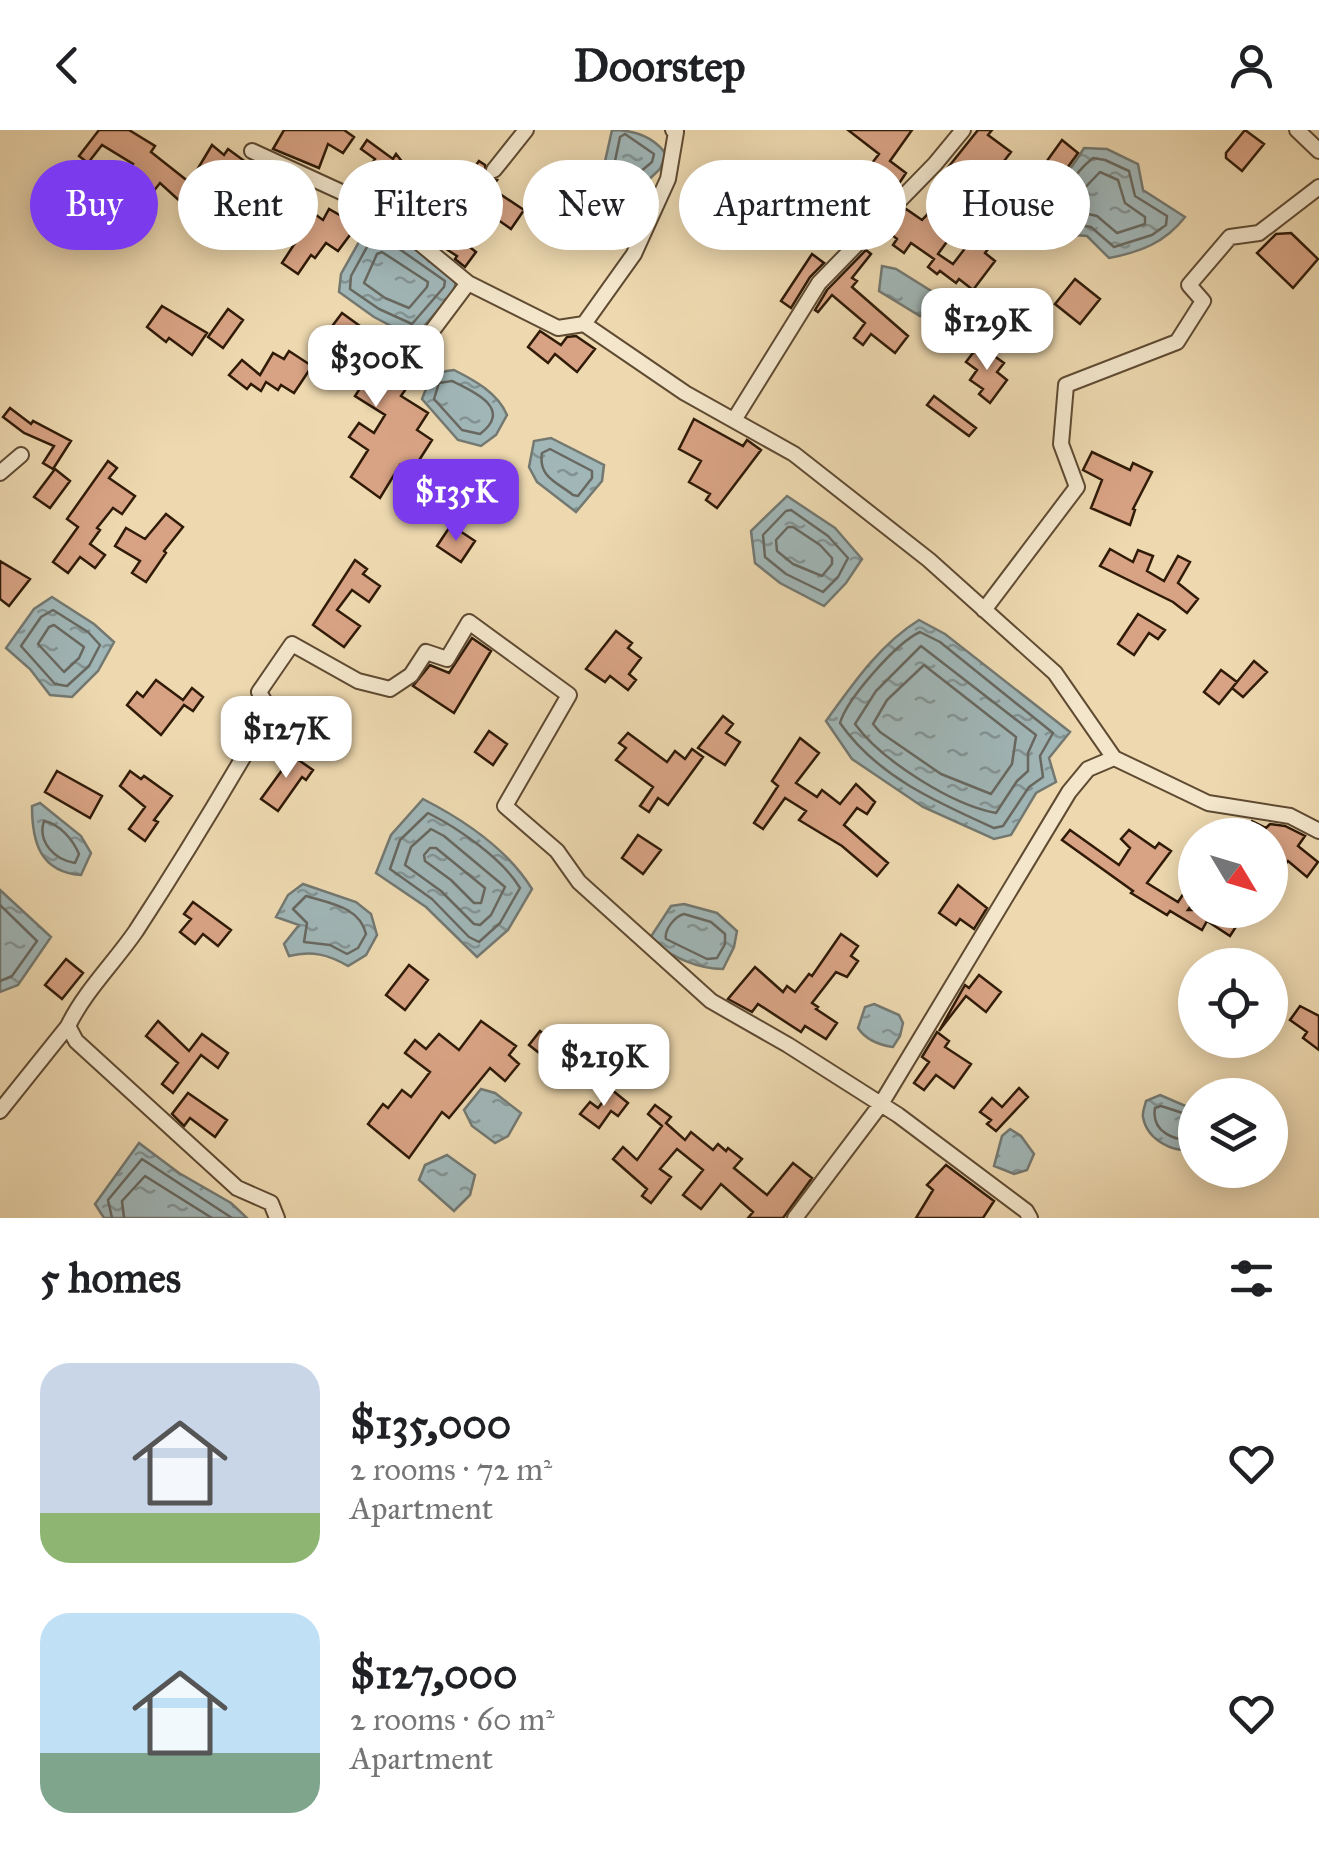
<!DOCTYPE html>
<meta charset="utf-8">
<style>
body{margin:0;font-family:"IM FELL Great Primer",serif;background:#f2f2f2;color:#202124;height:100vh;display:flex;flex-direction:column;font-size:38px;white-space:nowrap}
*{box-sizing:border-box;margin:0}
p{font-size:32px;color:#757577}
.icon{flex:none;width:55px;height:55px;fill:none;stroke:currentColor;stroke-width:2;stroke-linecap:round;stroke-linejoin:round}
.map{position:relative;height:1088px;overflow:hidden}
.side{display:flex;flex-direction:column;background:#fff;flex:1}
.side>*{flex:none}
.hud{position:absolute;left:30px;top:30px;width:1260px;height:90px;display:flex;gap:20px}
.needle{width:65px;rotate:128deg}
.fabs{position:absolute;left:1178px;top:688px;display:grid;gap:20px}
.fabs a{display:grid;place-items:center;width:110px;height:110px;border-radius:50%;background:#fff;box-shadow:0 5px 25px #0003;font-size:50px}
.price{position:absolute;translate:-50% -85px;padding:0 22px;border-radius:20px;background:#fff;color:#222;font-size:32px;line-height:65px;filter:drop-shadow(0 2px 5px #0008)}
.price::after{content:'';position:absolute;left:50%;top:60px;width:30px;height:22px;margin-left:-15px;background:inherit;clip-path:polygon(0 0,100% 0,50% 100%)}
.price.selected{background:#7c3aed;color:#fff}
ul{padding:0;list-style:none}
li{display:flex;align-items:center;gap:30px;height:250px;padding:0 40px}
li span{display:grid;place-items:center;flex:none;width:280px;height:200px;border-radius:30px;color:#555}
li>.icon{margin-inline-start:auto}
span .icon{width:120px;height:120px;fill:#fffc;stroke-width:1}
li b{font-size:42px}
h2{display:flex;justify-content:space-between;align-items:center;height:120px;padding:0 40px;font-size:42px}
.chip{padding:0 35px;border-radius:45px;background:#fff;box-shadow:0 5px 25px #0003;font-size:35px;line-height:90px}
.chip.selected{background:#7c3aed;color:#fff}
header{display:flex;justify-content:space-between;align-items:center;height:130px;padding:0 40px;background:#fff;font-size:45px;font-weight:700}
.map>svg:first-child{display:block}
</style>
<header><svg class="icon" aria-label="back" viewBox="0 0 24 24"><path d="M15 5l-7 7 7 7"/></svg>Doorstep<svg class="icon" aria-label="person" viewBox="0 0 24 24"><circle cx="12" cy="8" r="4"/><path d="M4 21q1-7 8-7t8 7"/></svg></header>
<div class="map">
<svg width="1319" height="1088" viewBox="0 0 1319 1088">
<defs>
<pattern id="water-ripples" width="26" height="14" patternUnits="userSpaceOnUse" patternTransform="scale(2.5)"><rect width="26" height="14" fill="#a0b6b7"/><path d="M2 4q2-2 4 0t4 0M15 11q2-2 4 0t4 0" fill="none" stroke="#839393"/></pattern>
</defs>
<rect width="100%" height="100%" fill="#edd8af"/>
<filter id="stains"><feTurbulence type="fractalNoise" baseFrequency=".002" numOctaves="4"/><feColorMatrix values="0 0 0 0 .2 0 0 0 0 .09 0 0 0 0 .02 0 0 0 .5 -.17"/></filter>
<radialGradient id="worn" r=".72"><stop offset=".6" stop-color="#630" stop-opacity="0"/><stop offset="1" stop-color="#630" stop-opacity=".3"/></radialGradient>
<!-- water -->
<path fill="url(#water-ripples)" stroke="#737871" stroke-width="2.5" d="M612,0C633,0 653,6 666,24L660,39L643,55L619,48L604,36Z
M1084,18L1107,19L1138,34L1143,60L1185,87C1165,113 1140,122 1109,128L1087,106L1062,104L1051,96C1051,50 1063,54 1084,18Z
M378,91L449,138L456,150L454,161L414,208L374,187L339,162L341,144L369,94Z
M882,136L896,139L936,164L928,182L920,186L879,161Z
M454,240C474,250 498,263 507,285L496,305L481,316L458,310L422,269C429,250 432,242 454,240Z
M551,308L604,335L602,351L576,382L537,352L529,337L534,311Z
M787,366L835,398L862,429L846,453L824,476L780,453L755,433L751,401Z
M52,467L94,494L114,512L98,541L72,567L50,565L30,539L6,518L34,479Z
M919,490L945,504L1070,602L1049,628L1056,652L1036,663L1011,705L994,709L923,677L852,629L826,591C852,555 880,514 919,490Z
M423,669C464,690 508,720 532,759L508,800L477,827L426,777L376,743L391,705Z
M40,673L81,706L91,723L81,745C40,742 32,712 32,676Z
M303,754L356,772L371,784L377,805L366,825L348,836C329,825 312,820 289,826L284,814L299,795L276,787L288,765Z
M0,760L51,807L18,855L0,862Z
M684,774L717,783L737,801L734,817L723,839C694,839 672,825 648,811L671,776Z
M874,874L899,885L903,893L900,906L893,917C879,915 866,910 858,898L865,877Z
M481,959L495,963L521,983L508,1006L495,1013L472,996L464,980Z
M1160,965L1195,980V1018C1175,1025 1147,1010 1143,987C1142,982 1145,976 1146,971Z
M1010,999L1021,1006L1034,1024L1027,1040L1014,1044L994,1036L1002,1006Z
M139,1013L179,1043L231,1073L247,1088H104L95,1074Z
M447,1025L475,1045L470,1065L454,1081L419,1050L425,1035Z"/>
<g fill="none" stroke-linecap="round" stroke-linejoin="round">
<!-- shore -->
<path stroke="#686860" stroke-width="2.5" d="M625,4L654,24L652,32L640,42L624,39L615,31L620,7Z
M1093,28L1105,30L1129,41L1135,66L1167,86L1166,95L1152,105L1114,117L1091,97L1063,92C1058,67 1074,43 1093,28Z
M1100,42L1118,50L1125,73L1145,87V94L1117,103L1097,86L1075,81L1076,67Z
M378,104L445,151L444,157L412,194L379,179L350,159L351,146L373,106Z
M382,122L428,152L427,157L409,178L385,168L364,153L377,124Z
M452,251C475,262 513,279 480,304L462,300L434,269L439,253Z
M550,319L592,341V348L578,366L573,365C557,352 538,347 542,323Z
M791,380L828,406L848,428L838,447L823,462L786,444L765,427L763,405L786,381Z
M788,397H793L820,415L832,428V434L822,446L793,434L777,421L776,410Z
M53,480L88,502L100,515L89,536L67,556L55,554L21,516L41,487Z
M54,495L84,517L79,528L64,542L38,514L49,497Z
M920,502L940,512L1053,603L1040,626L1043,647L1029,657L1003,696L994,698C936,672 877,646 840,593C847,569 896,513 920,502Z
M921,516L1036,605L1028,623V641L1017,651L996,683C952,675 881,630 855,594L876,561Z
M924,535L1016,607L1012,634L991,664L941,644L880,602L873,594L887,570Z
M428,683C458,698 503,729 520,758L500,793L479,812L469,807L432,769L390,739L400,710Z
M44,691C60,694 73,710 79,724L75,733C55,730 37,712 44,691Z
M431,699L444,706L505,757L491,785L480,795L474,794L441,761L405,735L411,717Z
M430,718H436L485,758L481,773H474L451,750L425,731L424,725Z
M306,766C329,773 360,777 366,804L358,818L347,824L330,815L304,812L307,793L293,779Z
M0,775L37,811L12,846L0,851
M684,784L711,792L725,804V814L717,828L707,829L666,809C664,800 675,786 684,784Z
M1195,987L1161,976L1155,978C1151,1002 1175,1012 1195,1009
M112,1088L108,1070L142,1029L232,1088
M124,1088L122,1071L145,1046L212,1088"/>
</g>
<!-- building -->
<path fill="#d8a384" stroke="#301b08" stroke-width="2.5" d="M99,0H129L155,16L151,22L194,56L190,61L202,70L193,83L160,53L145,72L129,59L110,81L105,77L133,34L102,15L88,33L79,26Z
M284,0H344L354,7L343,23L328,14L319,38L273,19Z
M848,0H912L890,31L906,43L894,61L869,37L879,24Z
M978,0H992L988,5L1011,22L1001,35L1017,46L1003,64L995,58L998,54L976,38L959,61L975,73L938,124L953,134L996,78L1011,89L985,123L995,131L973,160L959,149L956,153L940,141L937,144L928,137L934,129L911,113L904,123L893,115L897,109L886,100L906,79L922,90L926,86L944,62L934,55Z
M1245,0L1264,14L1242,41L1226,28V23Z
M367,10L393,29L396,24L404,34L425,47L411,65L398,56L389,71L351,55L353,51L377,65L388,45L373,32L375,29L361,19Z
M1062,10L1078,23L1060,48L1054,44L1038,66L1016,52L1027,34L1039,42Z
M212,15L224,25L228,19L269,49L274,43L284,47L274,64L290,76L295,70L323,90L329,79L345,88L351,78L364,86L338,121L326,113L315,128L311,125L298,144L282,133L295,113L292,111L296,106L268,88L274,79L255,66L239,87L217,71L225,61L197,40Z
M479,31L485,35L487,48L497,50L491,58L524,80L511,99L481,78L480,80L466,71L462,75L446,64L453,54L444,48L456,32L470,43Z
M447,99L476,122L465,137L455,129L457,126L437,113Z
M1291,103L1318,129L1293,158L1257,123L1276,104Z
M866,120L871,124L852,148L857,151L852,157L908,206L895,223L871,204L863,215L854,208L865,193L832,165L818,182L815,180L827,160Z
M812,124L824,133L810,147L791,178L781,171Z
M1075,149L1100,169L1080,194L1055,174Z
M162,176L207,203L192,225L169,208L166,212L147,197Z
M228,179L243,190L223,218L208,207Z
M342,183L360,196L349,211L353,218L400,246L412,250L401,266L428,283L417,300L432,310L411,343L400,335L380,368L351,347L368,320L349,307L359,293L374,303L385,285L355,266L364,252L342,237L330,253L310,239L330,212L324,207Z
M540,201L561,215L567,207L576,206L595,219L577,242L555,224L548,233L528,217Z
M979,215L1004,233L997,242L1007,250L990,273L979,264L983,259L970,250L977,240L966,232Z
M289,221L312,236L294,263L281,255L278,260L266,252L261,261L251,254L247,259L229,245L242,230L260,245L273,223L284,229Z
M934,266L976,298L969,306L927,275Z
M10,278L31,294L33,291L71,311L53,339L43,333L54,316L24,303L3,287Z
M694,289L743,316L747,310L761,320L717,378L706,370L710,364L689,352L701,331L679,319Z
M1092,322L1130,340L1133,333L1152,342L1133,379L1135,380L1130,395L1091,378L1102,350L1083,340Z
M108,331L117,338L109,348L135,366L122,384L113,378L97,398L100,400L90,414L105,425L95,438L80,427L68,443L53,432L78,397L67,389Z
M55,339L70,351L50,378L34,367Z
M166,384L183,397L164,421L166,423L146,452L132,443L140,431L115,416L126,398L145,409Z
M451,395L475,411L461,432L437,416Z
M1110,419L1133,432L1138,420L1153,426L1147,441L1164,451L1178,426L1190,432L1178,453L1198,469L1187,483L1173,472L1100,436Z
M355,430L367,439L363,444L380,456L369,472L352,460L337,480L360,496L344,517L313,495Z
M0,431L30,449L9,476L0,469Z
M1138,484L1165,500L1158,509L1149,503L1134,525L1118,514Z
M616,501L632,513L628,518L641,528L629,544L636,550L628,560L610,546L605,552L586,539Z
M472,508L491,521L454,583L413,556L430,535L449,543Z
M1254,531L1267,542L1243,567L1232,558Z
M1221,540L1237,552L1219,574L1204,562Z
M156,550L183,570L192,558L203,567L193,581L184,575L161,605L127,575L137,562L143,567Z
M723,586L733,594L726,603L740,612L725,635L698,618Z
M489,601L507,614L493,635L475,622Z
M628,603L667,632L675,621L685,629L692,619L703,627L668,675L658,668L649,682L640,676L653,657L616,630L626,618L619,613Z
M800,608L819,623L796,653L817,667L822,660L840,674L856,654L875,672L867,684L857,678L844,695L888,733L877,746L842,716L799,690L806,681L785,668L763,699L754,693L778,656L772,651Z
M287,622L313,640L306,650L302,647L278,681L261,669L285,636L279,632Z
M57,641L102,666L90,688L45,662Z
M130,641L141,649L144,646L172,666L154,690L158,692L145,711L129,699L145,677L120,656Z
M1252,691L1266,698L1270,694L1285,696L1305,706L1298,716L1318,732L1307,747L1288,731L1277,744L1270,739V705H1241Z
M1070,700L1119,735L1130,718L1121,709L1129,700L1155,718L1159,713L1171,721L1147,753L1178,772L1184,763L1195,770L1188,780H1214L1237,795L1230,806L1207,791L1202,800L1170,781L1167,785L1131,763L1133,761L1062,710Z
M638,705L661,720L643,744L622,728Z
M958,755L987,778L974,799L960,789L956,795L939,783Z
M193,772L231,800L218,816L203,804L195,814L180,802L191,789L184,784Z
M841,804L858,816L851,826L858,831L847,847L836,842L812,873L818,877L816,879L837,893L826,909L805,896L801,902L758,874L752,882L728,869L755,837L783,862L787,856L795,862L809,844L812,846Z
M66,829L83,843L62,869L45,855Z
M409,835L428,850L405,880L386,865Z
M979,845L1001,862L986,882L966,866L939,901L965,855L969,858Z
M1300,876L1319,886V920L1303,908L1307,902L1290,890Z
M158,891L189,921L202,904L228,923L218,938L201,925L173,963L162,954L178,933L146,906Z
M481,891L516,916L509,925L519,934L505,951L490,938L449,988L442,982L409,1028L368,994L383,974L388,978L402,960L411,967L430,942L405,923L415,910L426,919L439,904L459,920Z
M540,901L555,913L559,907L572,916L557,937L529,915Z
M937,902L949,911L945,917L971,934L954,958L936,945L924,960L914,953L929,932L922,927Z
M1019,958L1028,967L996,1001L987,994L991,990L980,982L992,968L1002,977Z
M612,960L628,973L618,986L611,981L599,998L580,984L590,972L598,978Z
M188,963L227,990L215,1007L190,988L184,996L172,984Z
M655,975L671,987L666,993L685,1010L691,1002L713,1020L718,1014L726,1021L728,1018L742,1029L734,1038L767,1065L793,1033L812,1048L783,1088H748L753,1082L721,1054L701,1079L683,1065L703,1040L677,1019L660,1039L671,1047L651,1073L642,1066L647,1059L613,1029L623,1017L637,1030L662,996L648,984Z
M946,1035L994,1071L983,1088H916L933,1060L927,1055Z"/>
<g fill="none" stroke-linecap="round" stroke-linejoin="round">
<!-- minor casing -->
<g stroke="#5f4a32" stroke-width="18">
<path id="minor" d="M673,0L676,2L668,49L634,124L584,194L685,263L794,324L929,430L1055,543L1114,628L1208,673L1290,686L1319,701
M1297,0L1319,21
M252,21L361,71L394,92L468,153
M494,40L526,0
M362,212L405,237L468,153L558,198L584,194
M734,290L819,153L935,34L963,0
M0,343L21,325
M984,480L1077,357L1061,314L1066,255L1177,212L1203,171L1189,155L1230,107L1259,103L1319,57
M0,981L68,896
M277,1088L271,1073L237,1058L76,911L68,896C85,861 114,833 136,801C183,729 227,656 270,581L259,562L292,514L358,551L390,559L411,545L426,522L447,529L469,492L569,565L505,676L557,721L579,752L711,871L788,915L898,985L1026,1081L1030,1088
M795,1088L881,974L1069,662L1088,639L1114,628"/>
</g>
<!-- minor -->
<use href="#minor" stroke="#f3e6cb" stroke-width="14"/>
</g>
<rect width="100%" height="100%" filter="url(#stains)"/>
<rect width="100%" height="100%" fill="url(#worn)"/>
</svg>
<div class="fabs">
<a><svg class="needle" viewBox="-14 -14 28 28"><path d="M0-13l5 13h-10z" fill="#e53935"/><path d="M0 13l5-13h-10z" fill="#757577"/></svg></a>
<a><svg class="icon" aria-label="locate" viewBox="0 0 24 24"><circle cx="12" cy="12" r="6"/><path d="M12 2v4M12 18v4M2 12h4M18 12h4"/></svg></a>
<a><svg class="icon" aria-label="layers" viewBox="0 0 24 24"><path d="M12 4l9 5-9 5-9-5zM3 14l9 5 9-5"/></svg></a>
</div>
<b class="price" style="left:987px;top:243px">$129K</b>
<b class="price" style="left:376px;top:280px">$300K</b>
<b class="price selected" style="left:456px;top:414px">$135K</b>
<b class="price" style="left:286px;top:651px">$127K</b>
<b class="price" style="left:604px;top:979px">$219K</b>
<div class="hud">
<a class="chip selected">Buy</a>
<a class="chip">Rent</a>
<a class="chip">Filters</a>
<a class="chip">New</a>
<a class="chip">Apartment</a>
<a class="chip">House</a>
</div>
</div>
<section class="side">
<h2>5 homes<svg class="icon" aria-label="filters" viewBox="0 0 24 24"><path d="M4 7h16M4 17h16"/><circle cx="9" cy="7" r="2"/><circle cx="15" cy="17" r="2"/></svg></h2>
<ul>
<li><span style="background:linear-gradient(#c9d6e8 75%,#8fb573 0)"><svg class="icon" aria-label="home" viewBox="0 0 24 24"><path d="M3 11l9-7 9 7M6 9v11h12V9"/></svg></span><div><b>$135,000</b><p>2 rooms · 72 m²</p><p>Apartment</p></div><svg class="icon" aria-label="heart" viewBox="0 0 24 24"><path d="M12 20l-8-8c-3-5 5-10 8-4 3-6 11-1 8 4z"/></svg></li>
<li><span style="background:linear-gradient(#bfe0f5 70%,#7fa58c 0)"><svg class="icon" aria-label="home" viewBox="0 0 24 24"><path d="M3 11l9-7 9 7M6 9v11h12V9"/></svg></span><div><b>$127,000</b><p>2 rooms · 60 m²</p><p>Apartment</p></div><svg class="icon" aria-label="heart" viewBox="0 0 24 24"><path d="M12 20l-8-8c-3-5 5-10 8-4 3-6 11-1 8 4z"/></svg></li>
</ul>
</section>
